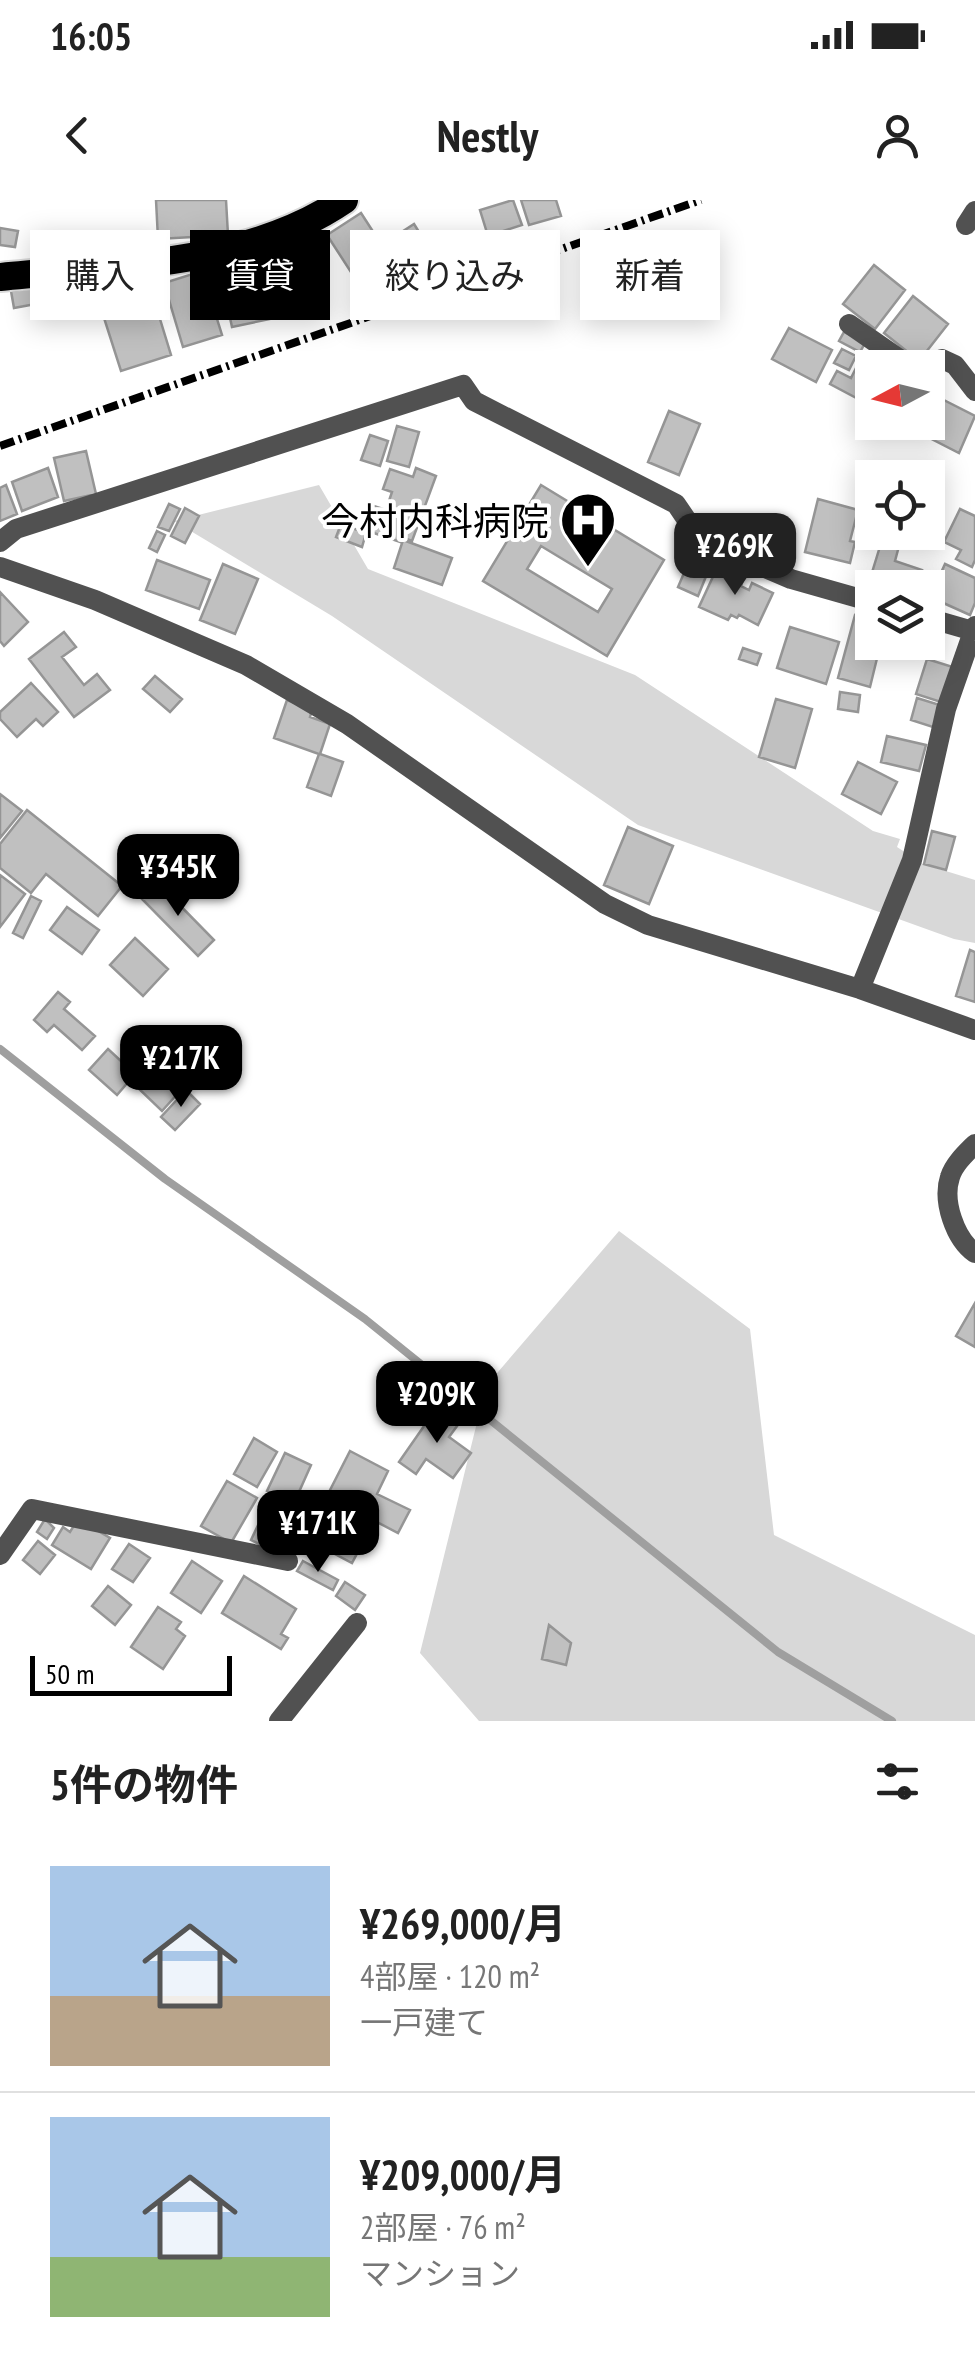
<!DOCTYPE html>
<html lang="ja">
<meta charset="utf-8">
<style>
body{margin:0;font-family:"PT Sans Narrow","Noto Sans JP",sans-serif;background:#f6f6f6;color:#222;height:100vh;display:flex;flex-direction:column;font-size:38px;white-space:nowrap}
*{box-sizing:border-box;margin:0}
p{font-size:32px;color:#767676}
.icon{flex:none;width:55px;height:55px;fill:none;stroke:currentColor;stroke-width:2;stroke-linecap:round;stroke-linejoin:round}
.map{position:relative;height:1521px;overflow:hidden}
.side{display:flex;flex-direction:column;background:#fff;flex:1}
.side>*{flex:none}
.banner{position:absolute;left:30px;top:30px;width:915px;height:90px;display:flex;gap:20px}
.needle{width:65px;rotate:263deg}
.buttons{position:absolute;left:855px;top:150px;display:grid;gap:20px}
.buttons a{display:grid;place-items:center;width:90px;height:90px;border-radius:0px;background:#fff;box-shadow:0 5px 25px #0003;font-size:50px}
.scale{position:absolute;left:30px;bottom:25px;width:202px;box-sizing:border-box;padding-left:10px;border:5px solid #000;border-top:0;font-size:28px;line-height:35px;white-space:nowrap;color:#000;-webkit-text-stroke:8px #fff;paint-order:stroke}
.price{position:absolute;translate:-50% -85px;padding:0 22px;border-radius:20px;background:#000;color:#fff;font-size:32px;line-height:65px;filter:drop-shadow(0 2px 5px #0008)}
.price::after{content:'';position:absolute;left:50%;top:60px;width:30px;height:22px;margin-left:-15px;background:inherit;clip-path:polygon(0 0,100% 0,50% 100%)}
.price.current{background:#222;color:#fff}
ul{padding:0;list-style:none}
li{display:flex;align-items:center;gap:30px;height:250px;padding:0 50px}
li+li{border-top:2px solid #e0e0e0}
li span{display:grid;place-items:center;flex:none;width:280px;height:200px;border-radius:0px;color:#555}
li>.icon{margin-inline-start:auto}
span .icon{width:120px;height:120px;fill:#fffc;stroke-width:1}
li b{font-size:42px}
h2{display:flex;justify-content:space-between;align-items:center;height:120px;padding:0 50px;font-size:42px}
.pill{padding:0 35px;border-radius:0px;background:#fff;box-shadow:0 5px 25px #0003;font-size:35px;line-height:90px}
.pill.current{background:#000;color:#fff}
.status{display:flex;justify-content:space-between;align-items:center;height:70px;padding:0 50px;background:#fff;direction:ltr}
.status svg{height:28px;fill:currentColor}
header{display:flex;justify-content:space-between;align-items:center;height:130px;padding:0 50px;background:#fff;font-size:45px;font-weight:600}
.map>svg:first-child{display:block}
</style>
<div class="status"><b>16:05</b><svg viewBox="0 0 49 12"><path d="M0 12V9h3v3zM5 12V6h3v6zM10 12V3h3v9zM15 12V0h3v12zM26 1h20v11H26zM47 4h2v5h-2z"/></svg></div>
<header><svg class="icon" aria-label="back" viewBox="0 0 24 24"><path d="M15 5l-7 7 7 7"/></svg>Nestly<svg class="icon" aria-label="person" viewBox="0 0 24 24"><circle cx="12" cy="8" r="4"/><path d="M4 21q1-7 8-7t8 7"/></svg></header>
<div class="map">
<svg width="975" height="1521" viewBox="0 0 975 1521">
<rect width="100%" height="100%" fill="#fff"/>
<!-- green -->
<path fill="#d8d8d8" d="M319,285L368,369L635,475L873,631L900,639L897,647L923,664L975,680V743L954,739L638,625L332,416L174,321Z
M619,1031L750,1129L774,1335L975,1435V1521H479L420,1453L486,1186Z"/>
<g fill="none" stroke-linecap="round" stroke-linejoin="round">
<!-- stream -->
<path stroke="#9f9f9f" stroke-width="8" d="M0,849L165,979L365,1119L778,1452L892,1521"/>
</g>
<!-- building -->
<path fill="#c0c0c0" stroke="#959595" stroke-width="2.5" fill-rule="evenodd" d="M156,0H226L228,35L158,39Z
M513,0L522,25L488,36L480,10Z
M521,0H556L561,16L529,25Z
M361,13L394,64L360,86L327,35Z
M414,24L429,48L403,65L388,41Z
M0,28L18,31L15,47L0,45Z
M271,55L284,116L232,127L221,76L256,68L255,59Z
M874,65L905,90L875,129L843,104Z
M202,71L222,135L183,147L164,83Z
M148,80L171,155L121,171L97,96Z
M38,87L41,103L14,108L11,91Z
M913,96L948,124L919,161L884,133Z
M789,128L832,150L816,182L772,159Z
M844,132L865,143L860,152L839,141Z
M842,149L856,156L849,170L834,163Z
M857,166L872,175L862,201L830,184L837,171L851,178Z
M932,194L975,216L959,253L914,230L918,222H928V203Z
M669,211L700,224L679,275L648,262Z
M397,226L419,232L409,267L387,261Z
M370,235L388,241L380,266L361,260Z
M86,251L96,294L64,301L54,258Z
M48,268L58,297L22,311L12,282Z
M416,268L436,276L412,341L402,337L400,342L362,329L371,305L386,310L392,292L383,289L390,269L413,277Z
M6,285L17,314L0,321V288Z
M541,285L664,360L607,456L483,381ZM541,346L612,389L598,412L527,369Z
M928,296L942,300L928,347L885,334L928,332Z
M818,299L858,310L850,341L855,342L850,363L805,352Z
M169,304L180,309L169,331L158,327Z
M185,308L199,316L185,343L171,336Z
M960,309L975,316V360L972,367L956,359L961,350L944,342Z
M341,324L366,333L362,347L336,337Z
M157,331L165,335L157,352L149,348Z
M403,340L452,358L442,385L394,368Z
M882,340L899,346L895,361L922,370L916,388H895L870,379Z
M690,359L709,369L698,396L678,387Z
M157,360L210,380L199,409L146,390Z
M223,364L258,379L235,434L200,420Z
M945,364L975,378V403L970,415L930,397Z
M717,368L743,380L741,386L749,390L752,383L773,393L758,425L739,415L737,418L731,415L728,420L699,407Z
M0,392L28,422L4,446L0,441Z
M855,415L872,420V442H881L870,487L838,478Z
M790,427L839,442L826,484L777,468Z
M64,432L76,447L62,457L84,485L97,474L110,490L74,517L29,459Z
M743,448L761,454L757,465L739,459Z
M927,459L956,468L944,503L916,494Z
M155,476L182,499L170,512L143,489Z
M31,483L58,512L43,526L36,519L17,537L0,519V512Z
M840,492L860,495L858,512L838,509Z
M917,498L943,506L936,528L911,520Z
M776,499L812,509L795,568L759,557Z
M287,500L312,510L310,517L330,524L320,554L343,562L331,596L307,587L319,554L274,538Z
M887,536L926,545L919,571L881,562Z
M858,562L897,582L881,614L842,594Z
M0,594L22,611L0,638Z
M27,610L122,686L98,716L46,674L31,693L0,668V644Z
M628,627L673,646L649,704L604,685Z
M932,631L955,637L946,670L924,664Z
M0,675L25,694L0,727Z
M158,683L214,740L198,756L142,699Z
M31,696L41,701L23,738L13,733Z
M67,707L99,730L82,754L50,730Z
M135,738L168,769L143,796L110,765Z
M970,750L975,752V802L956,796Z
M58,792L70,802L64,809L95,836L82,850L54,825L47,832L34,820Z
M108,849L135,874L117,895L89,870Z
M154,869L179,892L162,911L137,887Z
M186,890L200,904L175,930L161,917Z
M975,1103V1147L956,1136Z
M438,1206L460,1222L449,1237L471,1253L453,1278L426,1259L416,1274L399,1262Z
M254,1238L277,1252L257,1287L234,1274Z
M350,1251L388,1271L377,1294L410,1310L398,1333L327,1296Z
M285,1253L311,1265L294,1303L267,1291Z
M227,1281L257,1298L231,1343L201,1326Z
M270,1300L294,1313L275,1352L251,1340Z
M335,1306L372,1325L352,1363L316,1344Z
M301,1314L312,1319L307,1333L296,1329Z
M45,1319L54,1328L47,1339L37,1332Z
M78,1319L110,1338L91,1369L52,1345L63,1327L70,1332Z
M38,1341L55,1355L40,1374L23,1360Z
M129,1344L150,1358L133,1382L112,1369Z
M192,1361L222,1381L201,1413L171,1393Z
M303,1361L338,1380L333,1390L297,1371Z
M244,1376L296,1409L281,1434L288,1438L281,1449L222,1413Z
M345,1382L365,1395L355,1410L336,1396Z
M108,1386L131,1405L115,1425L92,1406Z
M158,1407L181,1422L176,1429L185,1436L163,1469L131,1447Z
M549,1425L571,1443L566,1465L542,1459Z"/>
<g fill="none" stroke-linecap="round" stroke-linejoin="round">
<!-- trunk casing -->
<g stroke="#dbdbdb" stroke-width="32">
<path id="trunk" d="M0,77C114,65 246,67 344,0"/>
</g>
<!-- minor -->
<path stroke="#515151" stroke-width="20" d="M966,25L975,11
M849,124L904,162L918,166L942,159L955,165L975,191
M0,342L16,329L463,185L474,201L676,304L701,341L791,379L872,402
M0,367L95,400L246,465L347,524L605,704L648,725L860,789L975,830
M928,418L973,431
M860,789L912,660L946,509L975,426
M975,944C966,953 954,964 950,977C942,1001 955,1039 975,1053
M0,1355L32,1309L288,1361
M279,1521L357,1423"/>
<!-- trunk -->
<use href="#trunk" stroke="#000" stroke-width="28"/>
<!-- rail -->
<path stroke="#000" stroke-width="8" stroke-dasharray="15 5 2.5 5" stroke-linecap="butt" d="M0,246L701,0"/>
</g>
<!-- icons -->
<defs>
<g id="hospital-pin" transform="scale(2.875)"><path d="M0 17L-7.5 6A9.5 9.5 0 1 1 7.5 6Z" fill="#000" stroke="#fff"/><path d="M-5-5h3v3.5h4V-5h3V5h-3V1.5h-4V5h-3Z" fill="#fff"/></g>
</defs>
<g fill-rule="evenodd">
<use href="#hospital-pin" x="588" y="320"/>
</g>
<g text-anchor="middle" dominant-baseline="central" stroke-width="8" stroke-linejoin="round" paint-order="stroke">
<!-- poi labels -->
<g font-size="38" fill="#000" stroke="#fff" text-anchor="end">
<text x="549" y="320">今村内科病院</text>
</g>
</g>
</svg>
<div class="buttons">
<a><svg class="needle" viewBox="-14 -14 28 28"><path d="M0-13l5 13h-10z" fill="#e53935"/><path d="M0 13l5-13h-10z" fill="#767676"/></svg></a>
<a><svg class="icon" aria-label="locate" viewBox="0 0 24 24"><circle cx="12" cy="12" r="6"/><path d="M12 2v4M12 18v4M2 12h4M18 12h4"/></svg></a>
<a><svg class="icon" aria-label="layers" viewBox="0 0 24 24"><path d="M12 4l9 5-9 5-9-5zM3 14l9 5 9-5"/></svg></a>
</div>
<div class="scale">50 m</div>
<b class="price current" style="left:735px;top:398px">¥269K</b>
<b class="price" style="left:178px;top:719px">¥345K</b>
<b class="price" style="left:181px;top:910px">¥217K</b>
<b class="price" style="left:437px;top:1246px">¥209K</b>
<b class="price" style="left:318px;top:1375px">¥171K</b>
<div class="banner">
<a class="pill">購入</a>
<a class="pill current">賃貸</a>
<a class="pill">絞り込み</a>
<a class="pill">新着</a>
</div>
</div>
<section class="side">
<h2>5件の物件<svg class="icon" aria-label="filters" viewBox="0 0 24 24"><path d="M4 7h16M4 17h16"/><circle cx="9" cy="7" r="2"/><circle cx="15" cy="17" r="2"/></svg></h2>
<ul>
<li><span style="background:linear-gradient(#a9c7e8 65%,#b9a48a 0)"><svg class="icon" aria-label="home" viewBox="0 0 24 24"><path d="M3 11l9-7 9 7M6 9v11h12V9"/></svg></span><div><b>¥269,000/月</b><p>4部屋 · 120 m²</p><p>一戸建て</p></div></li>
<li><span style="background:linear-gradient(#a9c7e8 70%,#8fb573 0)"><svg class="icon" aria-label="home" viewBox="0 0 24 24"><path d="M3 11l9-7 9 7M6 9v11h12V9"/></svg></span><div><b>¥209,000/月</b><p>2部屋 · 76 m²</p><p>マンション</p></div></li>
</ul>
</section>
